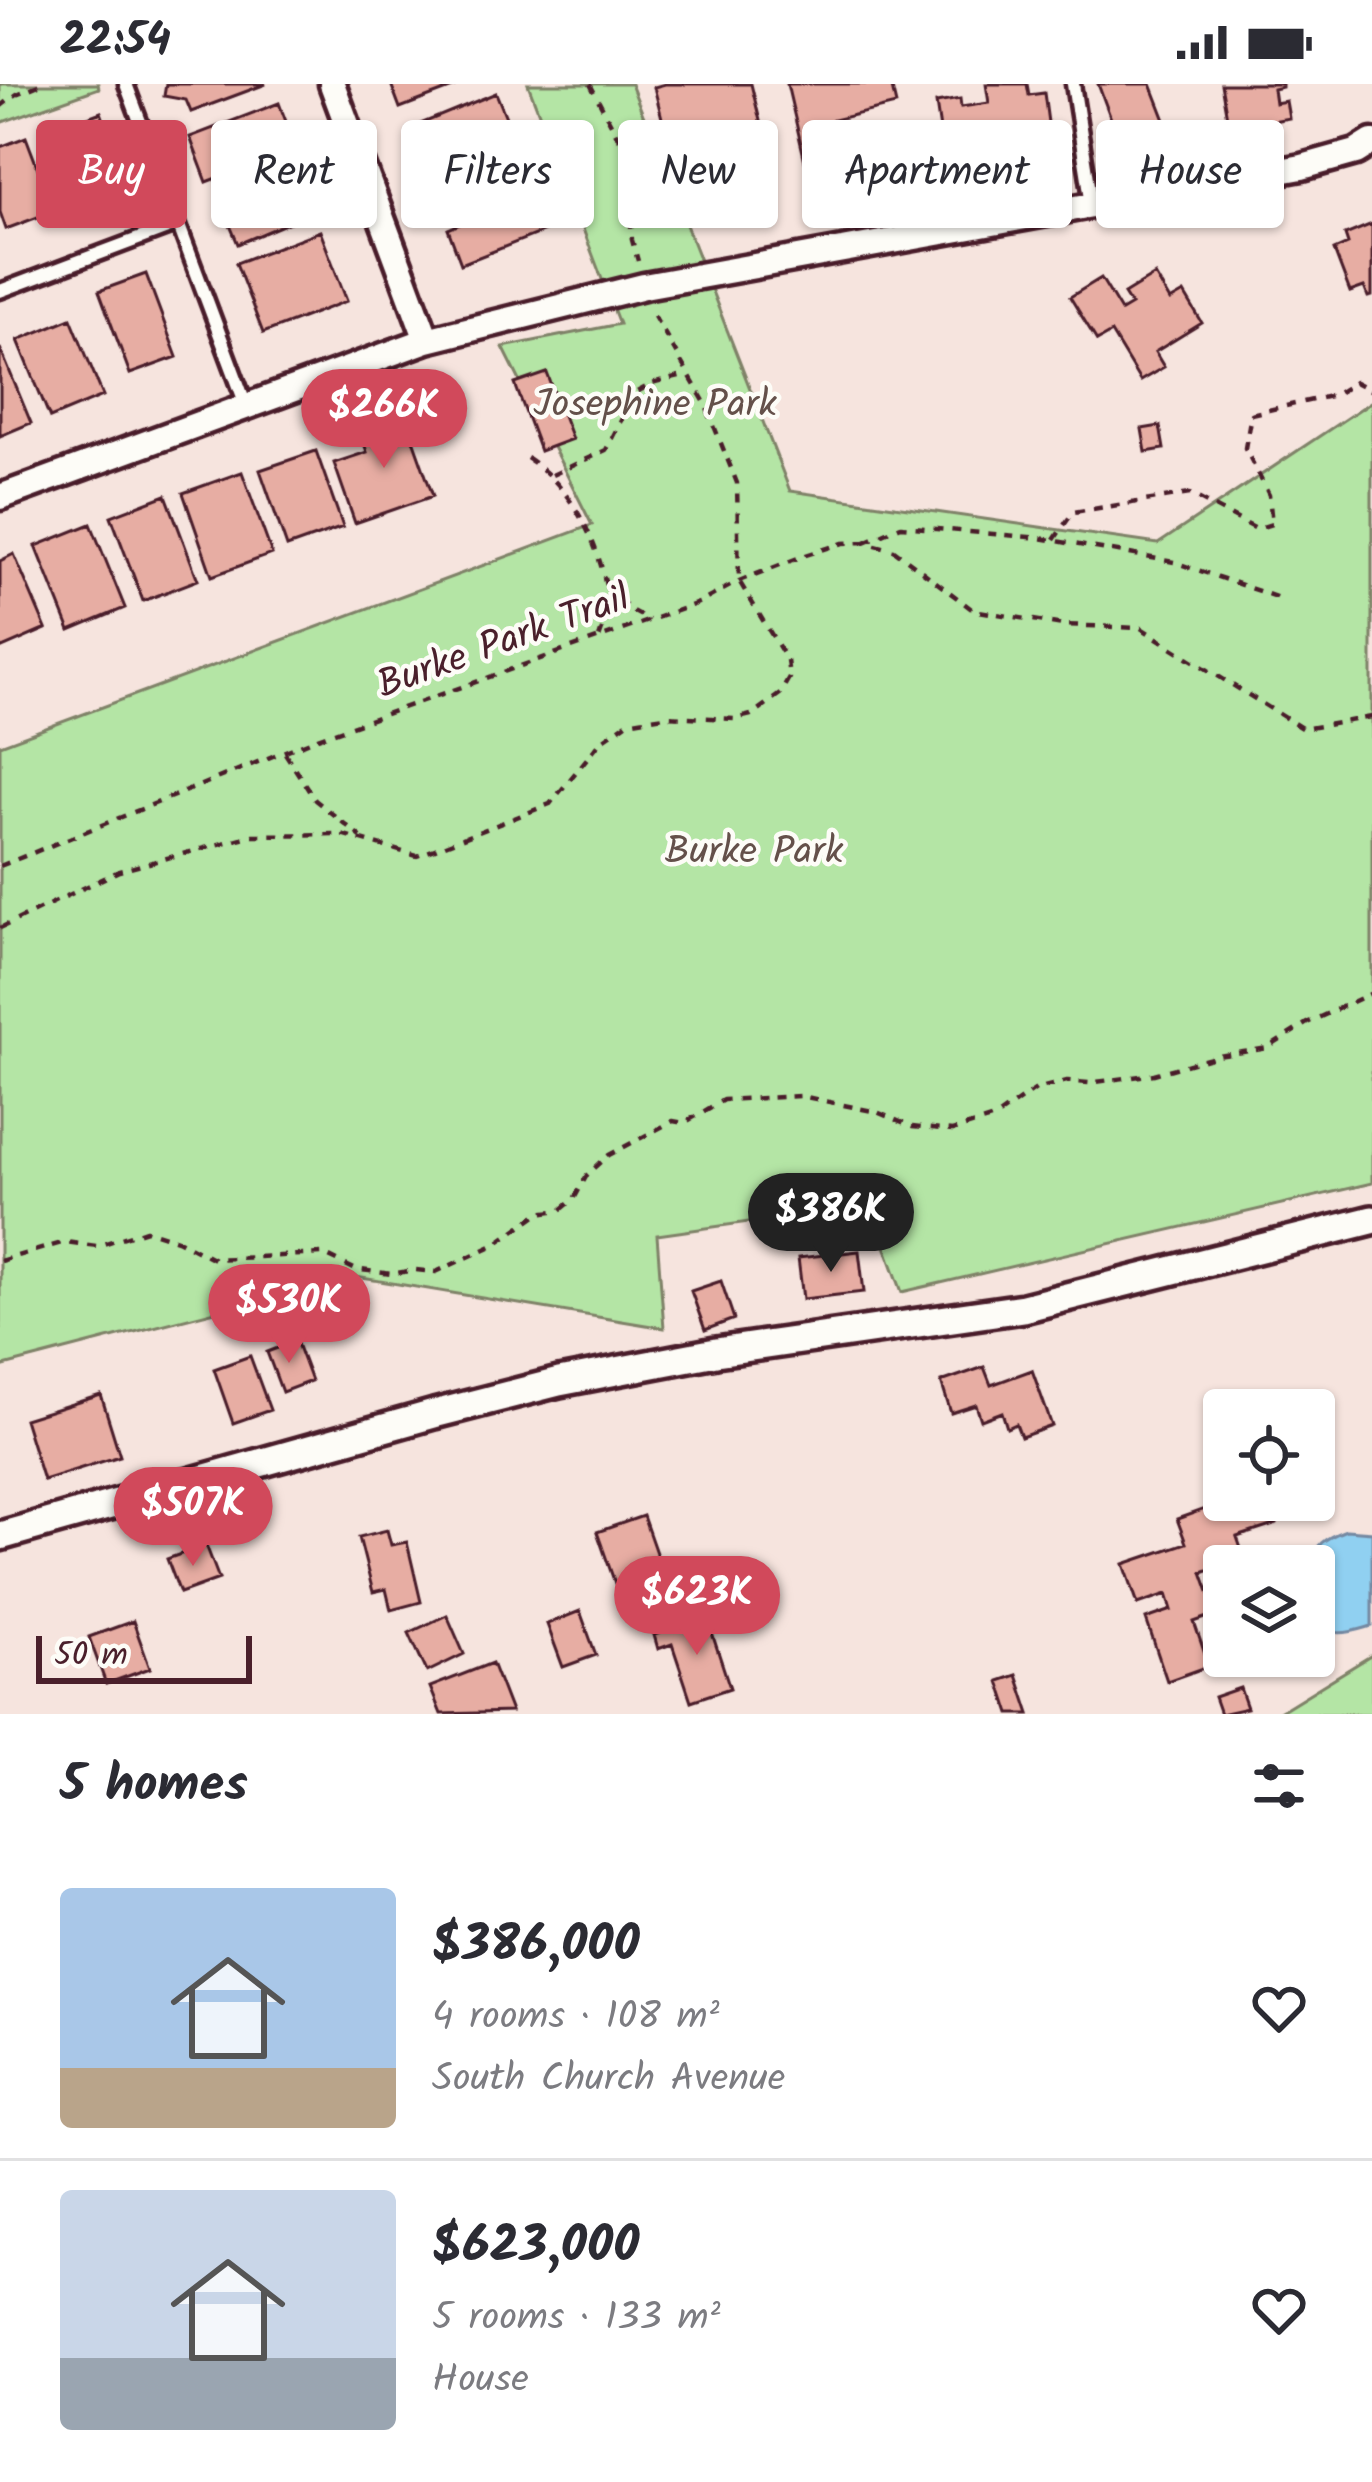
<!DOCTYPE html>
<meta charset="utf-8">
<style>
body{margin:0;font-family:Kalam,sans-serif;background:#f2f2f3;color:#2b2b33;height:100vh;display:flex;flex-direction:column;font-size:45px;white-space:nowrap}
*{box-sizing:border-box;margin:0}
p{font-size:39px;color:#7c7c81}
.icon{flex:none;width:66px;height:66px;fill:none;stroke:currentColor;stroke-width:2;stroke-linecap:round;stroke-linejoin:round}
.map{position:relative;height:1630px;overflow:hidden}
.panel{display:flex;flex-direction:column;background:#fff;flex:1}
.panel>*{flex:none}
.banner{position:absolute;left:36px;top:36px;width:1302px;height:108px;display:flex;gap:24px}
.controls{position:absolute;left:1203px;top:1305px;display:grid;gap:24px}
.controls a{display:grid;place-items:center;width:132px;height:132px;border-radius:12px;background:#fff;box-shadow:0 3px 9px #0004;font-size:60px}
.scale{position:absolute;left:36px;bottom:30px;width:216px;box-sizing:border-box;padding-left:12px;border:6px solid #4a1f2b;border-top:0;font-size:33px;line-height:42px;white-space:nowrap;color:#4a1f2b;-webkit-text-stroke:9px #fdfcf7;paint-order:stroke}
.price{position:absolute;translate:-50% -102px;padding:0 27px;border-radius:42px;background:#d1495b;color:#fff;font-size:39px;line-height:78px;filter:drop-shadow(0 3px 6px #0008)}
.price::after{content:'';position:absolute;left:50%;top:72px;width:36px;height:27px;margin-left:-18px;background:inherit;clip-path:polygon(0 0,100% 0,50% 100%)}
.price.active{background:#222;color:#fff}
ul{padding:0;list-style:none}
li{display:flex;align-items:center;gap:36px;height:300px;padding:0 60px}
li+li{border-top:3px solid #e1e1e2}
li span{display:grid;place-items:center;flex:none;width:336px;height:240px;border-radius:12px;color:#555}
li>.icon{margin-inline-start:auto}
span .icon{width:144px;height:144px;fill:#fffc;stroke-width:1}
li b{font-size:51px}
h2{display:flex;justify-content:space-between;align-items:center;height:144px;padding:0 60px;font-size:51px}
.tag{padding:0 42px;border-radius:12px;background:#fff;box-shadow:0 3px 9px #0004;font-size:42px;line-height:108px}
.tag.active{background:#d1495b;color:#fff}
.status{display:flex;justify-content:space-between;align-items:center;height:84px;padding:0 60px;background:#fff;direction:ltr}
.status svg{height:33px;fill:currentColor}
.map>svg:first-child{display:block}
</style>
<div class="status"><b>22:54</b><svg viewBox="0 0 49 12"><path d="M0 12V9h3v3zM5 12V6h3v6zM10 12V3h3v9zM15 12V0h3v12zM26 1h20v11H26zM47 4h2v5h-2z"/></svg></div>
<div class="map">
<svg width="1372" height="1630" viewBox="0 0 1372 1630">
<rect width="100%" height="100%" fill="#f6e4de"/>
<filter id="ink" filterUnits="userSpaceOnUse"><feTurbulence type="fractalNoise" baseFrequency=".00833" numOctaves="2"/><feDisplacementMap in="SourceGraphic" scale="24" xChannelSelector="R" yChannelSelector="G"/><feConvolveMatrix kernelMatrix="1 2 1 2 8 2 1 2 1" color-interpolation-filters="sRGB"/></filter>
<g filter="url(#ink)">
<!-- green -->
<path fill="#b4e5a5" stroke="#7f8268" stroke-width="3" d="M0,0H98L99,4L0,39Z
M528,0H631L790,407L1158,460L1372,317V1099L902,1208L870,1121L657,1151L664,1244L350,1192L0,1283V661L592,441L503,263L619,240Z
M1372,1571V1630H1276Z"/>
<!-- water -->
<path fill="#90d0f1" stroke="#7489a2" stroke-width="3" d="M1346,1446L1372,1448V1542C1348,1549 1334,1555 1314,1537V1482H1310C1314,1460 1325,1454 1346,1446Z"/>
<!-- building -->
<path fill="#e7ada3" stroke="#4a1f2b" stroke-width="3" d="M166,0H266L191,28L186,16L164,12Z
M391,0H463L400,24Z
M665,0H751L761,41L699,57L712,109L683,116L654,3Z
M787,0H891L896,21L833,36L844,82L808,90Z
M986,0H1027L1029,11L1044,9L1049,46L1035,48L1037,56L1005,61L1008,77L959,84L957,71L944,73L936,19L960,15L961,23L989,19Z
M1098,0H1151L1170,49L1123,67Z
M1221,0H1282V3L1273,5L1275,19L1286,17L1289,34L1229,45Z
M496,9L518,63L430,99L408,45Z
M279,19L296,64L207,98L190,53Z
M101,28L129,105L68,128L40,51Z
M26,53L54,127L6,145L0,128V63Z
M294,81L314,128L238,160L218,113Z
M526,83L550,145L461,180L448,145L467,137L457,110Z
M1372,140V212L1368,213L1364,203L1350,208L1334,166L1348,160L1345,151Z
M320,147L347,217L263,249L236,179Z
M146,190L177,273L130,290L99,207Z
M1155,191L1170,217L1184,209L1202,239L1155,268L1164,283L1140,297L1111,249L1097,257L1070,213L1101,194L1121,227L1131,221L1124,210Z
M71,234L103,312L50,334L18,256Z
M0,264L31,339L0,352Z
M547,289L572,355L540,367L515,300Z
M404,330L433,412L355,439L334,379L367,368L359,345Z
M1160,342L1164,365L1146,368L1142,345Z
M316,367L343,443L287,463L260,386Z
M242,388L272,470L212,492L183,409Z
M166,411L198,496L143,517L111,432Z
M91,440L125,524L70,547L36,462Z
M14,470L46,545L0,565V477Z
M859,1167L864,1208L803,1215L798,1174Z
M721,1197L734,1235L705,1246L691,1207Z
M296,1257L311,1297L282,1308L267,1268Z
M250,1272L270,1326L233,1339L214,1285Z
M984,1283L991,1301L1032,1286L1052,1342L1021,1353L1016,1340L1007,1344L1002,1328L981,1336L976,1321L951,1329L941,1298Z
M101,1311L120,1372L43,1396L24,1335Z
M1282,1416L1277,1440L1237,1453L1244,1473L1202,1488L1217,1530L1194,1538L1209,1582L1167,1597L1146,1535L1172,1526L1167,1510L1138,1520L1124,1480L1186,1459L1177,1435L1230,1416Z
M643,1432L663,1489L617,1505L597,1448Z
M387,1446L391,1461L407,1458L421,1518L391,1526L386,1505L373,1508L359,1453Z
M206,1461L219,1495L180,1509L167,1475Z
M580,1527L596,1571L563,1583L547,1540Z
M447,1531L464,1570L427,1588L409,1549Z
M707,1534L730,1604L691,1617L672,1560L658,1565L654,1551Z
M133,1537L150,1584L106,1600L89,1553Z
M492,1579L511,1628L441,1630L430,1603Z
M1017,1591L1030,1630H1010L999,1597Z
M1240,1604L1247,1624L1220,1630L1214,1613Z"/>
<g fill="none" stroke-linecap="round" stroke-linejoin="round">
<!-- service casing -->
<g stroke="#4a1f2b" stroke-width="21">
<path id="service" d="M126,0L246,321
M1073,0L1092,120
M0,207L178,140"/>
</g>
<!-- minor casing -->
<g stroke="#4a1f2b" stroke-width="33">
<path id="minor" d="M332,0L427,256
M0,413L427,256L644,202L1302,83L1356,68L1372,58"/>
</g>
<!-- tertiary casing -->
<g stroke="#4a1f2b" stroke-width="36">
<path id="tertiary" d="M0,1452L434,1330L559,1298L716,1268L1023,1224L1372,1136"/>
</g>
<!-- path -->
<path stroke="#4a1f2b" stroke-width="4.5" stroke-dasharray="9 9" stroke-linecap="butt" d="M590,0L626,68L632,156L638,177
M0,23L17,10L41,0
M527,374C570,401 599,458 607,508C610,523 604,540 599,554
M552,391L606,366L635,309L652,300L687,291
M1054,456L1073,428L1190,410L1256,445L1272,440L1269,411L1245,364L1251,330L1334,311L1355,298L1372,307
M865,458L901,442L1040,454L1174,478L1279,514
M606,503L632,527L649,536
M285,669L315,716L361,753
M0,782L315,655L701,518L739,497L803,472L843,459L865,458L894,466L973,526L1063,541L1141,544L1303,645L1372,633
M0,844L119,787L253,751L341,750L417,772L550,720L601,657L628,638L664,632L735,635L751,631L780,610L789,594L787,576L739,497L737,399L704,317L652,228
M0,1177L65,1158L97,1162L146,1146L177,1156L214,1175L323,1170L354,1185L391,1190L415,1186L436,1188L494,1161L539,1129L561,1126L574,1115L587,1091L609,1071L673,1037L684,1039L723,1016L801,1012L877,1028L912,1043L952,1047L994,1034L1036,1005L1067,997L1089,999L1154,990L1218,972L1268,964L1307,939L1372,909"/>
<!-- service -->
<use href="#service" stroke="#fdfcf7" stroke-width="12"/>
<!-- minor -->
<use href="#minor" stroke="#fdfcf7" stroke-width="24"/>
<!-- tertiary -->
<use href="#tertiary" stroke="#fdfcf7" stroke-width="27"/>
</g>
</g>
<g text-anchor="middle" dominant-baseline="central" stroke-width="9" stroke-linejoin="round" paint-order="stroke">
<!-- park labels -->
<g font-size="39" fill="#64504a" stroke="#fdfcf7">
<text x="655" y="322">Josephine Park</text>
<text x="754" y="769">Burke Park</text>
</g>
<!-- street labels -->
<g font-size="39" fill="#4a1f2b" stroke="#fdfcf7">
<text transform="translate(504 559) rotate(-20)">Burke Park Trail</text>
</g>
</g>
</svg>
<div class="controls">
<a><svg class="icon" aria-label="locate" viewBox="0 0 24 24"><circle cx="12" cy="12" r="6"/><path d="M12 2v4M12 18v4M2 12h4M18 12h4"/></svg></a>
<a><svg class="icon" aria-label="layers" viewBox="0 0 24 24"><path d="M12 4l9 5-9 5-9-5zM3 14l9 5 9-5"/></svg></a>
</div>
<div class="scale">50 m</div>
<b class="price" style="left:384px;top:387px">$266K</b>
<b class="price active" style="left:831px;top:1191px">$386K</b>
<b class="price" style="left:289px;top:1282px">$530K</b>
<b class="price" style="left:193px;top:1485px">$507K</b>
<b class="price" style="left:697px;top:1574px">$623K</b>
<div class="banner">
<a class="tag active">Buy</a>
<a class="tag">Rent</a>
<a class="tag">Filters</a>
<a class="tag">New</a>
<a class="tag">Apartment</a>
<a class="tag">House</a>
</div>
</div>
<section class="panel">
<h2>5 homes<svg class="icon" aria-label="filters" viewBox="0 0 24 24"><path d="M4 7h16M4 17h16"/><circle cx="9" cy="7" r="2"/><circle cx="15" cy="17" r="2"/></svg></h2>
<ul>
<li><span style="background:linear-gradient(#a9c7e8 75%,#b9a48a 0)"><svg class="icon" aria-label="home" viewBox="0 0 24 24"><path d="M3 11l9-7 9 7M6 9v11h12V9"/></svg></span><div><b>$386,000</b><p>4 rooms · 108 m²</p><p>South Church Avenue</p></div><svg class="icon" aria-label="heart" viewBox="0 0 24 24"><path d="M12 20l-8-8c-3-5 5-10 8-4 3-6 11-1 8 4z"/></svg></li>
<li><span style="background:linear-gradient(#c9d6e8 70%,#9aa5b1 0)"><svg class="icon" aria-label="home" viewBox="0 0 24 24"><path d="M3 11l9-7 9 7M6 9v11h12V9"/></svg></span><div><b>$623,000</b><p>5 rooms · 133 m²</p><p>House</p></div><svg class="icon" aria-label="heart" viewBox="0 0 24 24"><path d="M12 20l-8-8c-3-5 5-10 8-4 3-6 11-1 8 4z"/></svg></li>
</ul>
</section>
